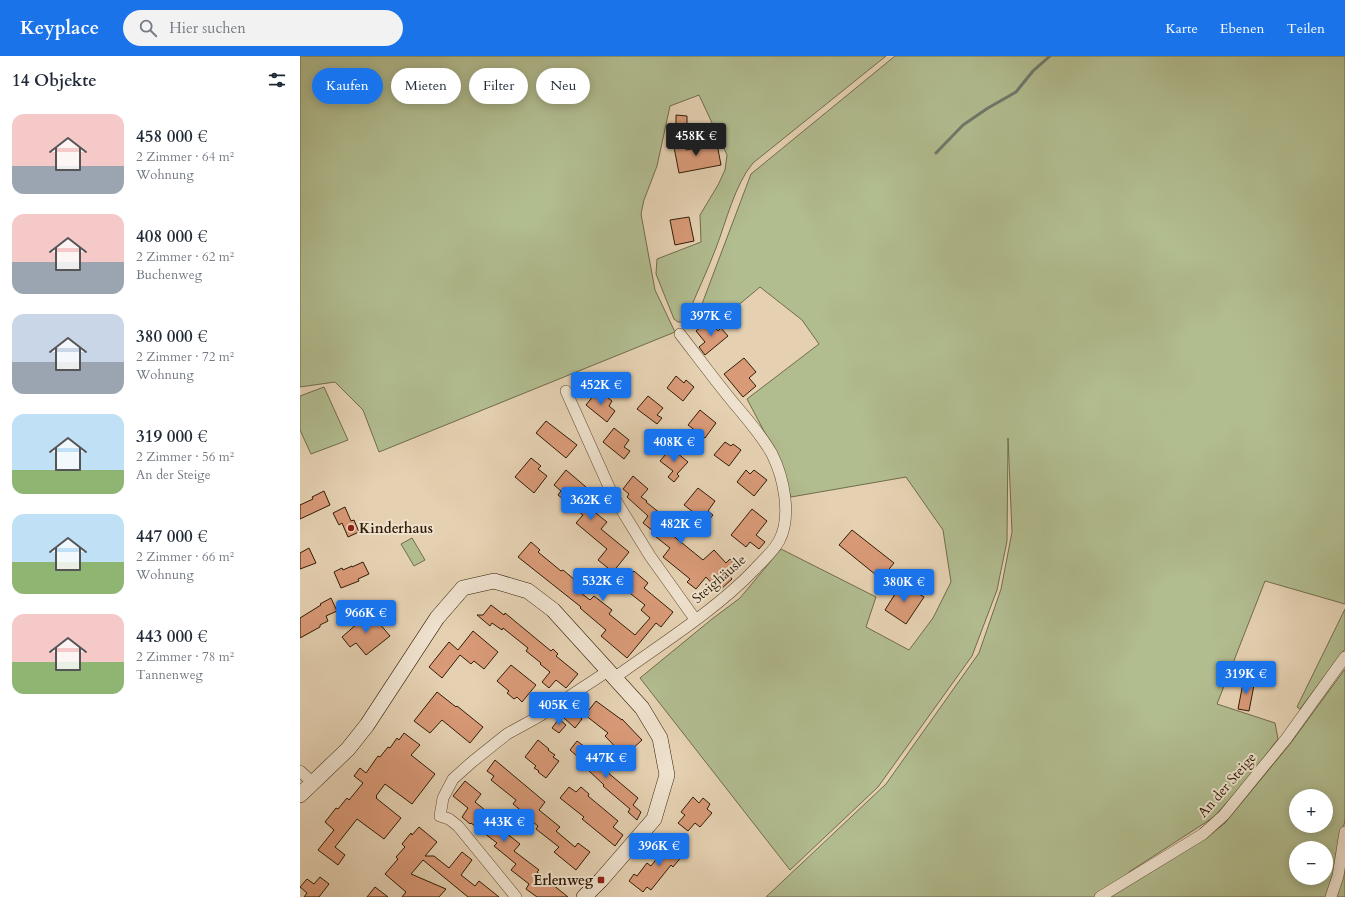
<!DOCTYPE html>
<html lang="de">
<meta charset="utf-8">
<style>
body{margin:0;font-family:Cardo,serif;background:#f2f2f3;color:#1f2937;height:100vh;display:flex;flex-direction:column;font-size:15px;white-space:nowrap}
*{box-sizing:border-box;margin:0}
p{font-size:13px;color:#747a83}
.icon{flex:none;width:22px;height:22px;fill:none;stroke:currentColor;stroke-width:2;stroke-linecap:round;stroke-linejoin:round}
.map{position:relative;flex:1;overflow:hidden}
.side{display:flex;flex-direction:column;background:#fff;width:300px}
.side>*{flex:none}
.banner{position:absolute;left:12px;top:12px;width:380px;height:36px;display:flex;gap:8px}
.buttons{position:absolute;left:989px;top:733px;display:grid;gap:8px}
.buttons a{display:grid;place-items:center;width:44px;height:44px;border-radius:50%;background:#fff;box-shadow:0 2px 10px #0003;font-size:20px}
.price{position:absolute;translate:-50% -34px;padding:0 9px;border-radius:4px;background:#1a73e8;color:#fff;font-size:13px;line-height:26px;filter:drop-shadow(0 1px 2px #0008)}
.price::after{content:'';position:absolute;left:50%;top:24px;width:12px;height:9px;margin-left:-6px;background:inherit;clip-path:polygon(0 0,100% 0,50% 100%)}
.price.current{background:#222;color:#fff}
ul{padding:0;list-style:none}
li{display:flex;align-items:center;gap:12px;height:100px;padding:0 12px}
li span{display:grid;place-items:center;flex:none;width:112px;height:80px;border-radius:12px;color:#555}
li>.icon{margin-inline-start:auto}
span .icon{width:48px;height:48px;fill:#fffc;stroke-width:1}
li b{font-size:17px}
h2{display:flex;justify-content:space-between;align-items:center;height:48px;padding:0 12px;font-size:17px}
.pill{padding:0 14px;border-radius:18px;background:#fff;box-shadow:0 2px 10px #0003;font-size:14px;line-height:36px}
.pill.current{background:#1a73e8;color:#fff}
header{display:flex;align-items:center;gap:24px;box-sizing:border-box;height:56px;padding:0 20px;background:#1a73e8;color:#fff}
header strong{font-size:19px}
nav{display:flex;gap:22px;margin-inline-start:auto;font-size:14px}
.search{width:280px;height:36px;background:#f2f2f3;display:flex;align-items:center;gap:10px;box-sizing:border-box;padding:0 14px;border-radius:22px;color:#747a83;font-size:15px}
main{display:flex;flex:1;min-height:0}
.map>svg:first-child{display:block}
</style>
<header>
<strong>Keyplace</strong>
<div class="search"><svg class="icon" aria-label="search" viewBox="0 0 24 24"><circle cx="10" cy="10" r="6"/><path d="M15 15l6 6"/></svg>Hier suchen</div>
<nav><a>Karte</a><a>Ebenen</a><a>Teilen</a></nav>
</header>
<main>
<section class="side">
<h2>14 Objekte<svg class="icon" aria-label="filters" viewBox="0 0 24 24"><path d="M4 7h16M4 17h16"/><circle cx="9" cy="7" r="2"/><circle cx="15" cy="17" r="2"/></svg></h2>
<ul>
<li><span style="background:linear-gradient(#f6c9c9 65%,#9aa5b1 0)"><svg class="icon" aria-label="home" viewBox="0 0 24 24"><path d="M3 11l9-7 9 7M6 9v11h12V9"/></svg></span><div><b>458 000 €</b><p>2 Zimmer · 64 m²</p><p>Wohnung</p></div></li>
<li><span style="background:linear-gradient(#f6c9c9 60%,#9aa5b1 0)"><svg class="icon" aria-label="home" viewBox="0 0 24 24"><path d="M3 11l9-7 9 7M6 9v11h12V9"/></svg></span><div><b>408 000 €</b><p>2 Zimmer · 62 m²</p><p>Buchenweg</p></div></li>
<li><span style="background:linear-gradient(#c9d6e8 60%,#9aa5b1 0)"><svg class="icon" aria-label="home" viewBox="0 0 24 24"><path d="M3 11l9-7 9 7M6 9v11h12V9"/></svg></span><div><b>380 000 €</b><p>2 Zimmer · 72 m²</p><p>Wohnung</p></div></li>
<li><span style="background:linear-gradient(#bfe0f5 70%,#8fb573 0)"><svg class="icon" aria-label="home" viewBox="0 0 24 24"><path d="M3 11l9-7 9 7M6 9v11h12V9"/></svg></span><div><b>319 000 €</b><p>2 Zimmer · 56 m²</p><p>An der Steige</p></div></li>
<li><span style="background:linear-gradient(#bfe0f5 60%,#8fb573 0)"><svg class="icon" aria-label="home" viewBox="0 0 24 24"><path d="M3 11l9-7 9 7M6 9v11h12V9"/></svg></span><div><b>447 000 €</b><p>2 Zimmer · 66 m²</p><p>Wohnung</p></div></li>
<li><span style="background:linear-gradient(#f6c9c9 60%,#8fb573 0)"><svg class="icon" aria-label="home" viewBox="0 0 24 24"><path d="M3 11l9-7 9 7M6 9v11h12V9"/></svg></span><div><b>443 000 €</b><p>2 Zimmer · 78 m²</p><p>Tannenweg</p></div></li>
</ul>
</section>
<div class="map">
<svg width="1045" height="841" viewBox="0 0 1045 841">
<rect width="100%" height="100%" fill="#e5d1b2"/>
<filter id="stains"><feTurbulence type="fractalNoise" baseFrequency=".005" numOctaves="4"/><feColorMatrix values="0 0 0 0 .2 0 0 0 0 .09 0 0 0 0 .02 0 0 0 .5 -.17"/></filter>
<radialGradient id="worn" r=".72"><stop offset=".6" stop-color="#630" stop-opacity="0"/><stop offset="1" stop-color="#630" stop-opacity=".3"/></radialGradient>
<!-- green -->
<path fill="#b1bc8f" stroke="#716c4a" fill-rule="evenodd" d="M0,0H586L453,107C435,128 426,166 416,192C407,216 396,238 387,261L383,266H378L374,263L356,218L357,203L401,186L400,159L418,129L425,114L427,99L399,39L370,50L357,110L344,144L341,158L355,234L375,276L79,396L63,354L35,326L0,331Z
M595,0H1045V548L965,525L917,648L975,667L978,683L948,722L914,761L829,816L832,826L906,782L925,767L990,688L1045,613V764L1029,841H466L586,728L679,597L701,533L712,476L708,382L707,485L697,534L672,600L578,731L490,814L340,622L412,563L440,542L481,493L576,541L566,571L609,594L633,562L651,526L643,474L606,421L491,441L475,396L447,343L519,288L502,264L460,231L417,267L402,248L451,118ZM996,740H1026V770H996ZM996,792H1026V822H996Z
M24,331L48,384L11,398L0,374V340Z
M112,482L125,504L114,510L101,488Z
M1045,553V593L1000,653L997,651Z
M1045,788V841H1034Z"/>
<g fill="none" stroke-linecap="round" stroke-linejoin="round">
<!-- stream -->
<path stroke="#6e786c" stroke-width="3" d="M636,97L663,69L688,52L716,36L733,15L750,0"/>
</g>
<!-- building -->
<path fill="#d99a78" stroke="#311c05" d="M376,59L387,60V70H376Z
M384,84L386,94L417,88L421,109L379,117L373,86Z
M389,161L394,185L375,189L370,164Z
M409,264L418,275L421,272L428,280L405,299L399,291L405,286L396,275Z
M444,302L456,316L449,322L456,330L443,341L424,318Z
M376,320L384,327L386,324L394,331L383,345L367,332Z
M298,334L312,345L309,350L315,355L307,366L286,349Z
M348,340L363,352L357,359L362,362L357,368L337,353Z
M400,354L416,367L405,382L388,369Z
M246,365L277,389L266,402L236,377Z
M314,372L329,384L324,391L330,395L324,403L303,386Z
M425,386L431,390L433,388L441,394L429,410L414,399Z
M371,392L388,406L377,418L379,420L374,426L368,421L373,415L360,405Z
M231,402L241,410L238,413L247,420L234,437L215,421Z
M266,414L286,431L277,442L307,466L301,473L329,496L313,516L298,504L307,493L276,467L283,459L258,439L261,435L254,429Z
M446,414L450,418L454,414L467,424L454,440L437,426Z
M333,420L348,433L341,441L347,445L346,446L365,461L367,459L373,464L366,474L403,504L414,494L426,507L430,503L437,511L428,518L432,523L419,535L406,521L396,533L387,526L390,523L363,501L370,492L351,477L353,475L343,467L348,460L327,441L329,438L323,433Z
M398,432L415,445L408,455L413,459L404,470L394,462L397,459L384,449Z
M24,435L30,449L0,463V449L13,443L12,441Z
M45,451L51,465L54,464L59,476L48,481L42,467L39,469L33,457Z
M452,453L467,465L456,479L465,486L459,493L450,486L446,491L431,479Z
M552,474L594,507L581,523L539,489Z
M231,486L240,494L238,496L261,515L263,514L281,529L277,534L290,544L294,540L312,554L309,558L335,579L350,562L341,554L345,549L322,531L334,515L348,527L344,532L373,556L361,571L356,567L327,602L301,580L306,574L280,552L281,551L218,501Z
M9,492L16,507L0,513V497Z
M63,506L69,518L58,523L59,525L41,532L34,516L42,512L43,514L52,510V511Z
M602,527L624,541L606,568L585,554Z
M31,542L37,555L26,560L28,565L20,569V571L0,582V562L21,549L20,548Z
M191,549L204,559L205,557L251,595L253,593L258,598L256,600L278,618L266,632L256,624L249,632L242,626L250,616L240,608L241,607L226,595L228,592L203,572L202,574L192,567L190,570L177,559H183Z
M68,554L90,580L66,599L56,587L50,591L42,581L58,567L56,564Z
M173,575L198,596L184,613L174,605L171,608L160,599L142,622L129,611L149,586L158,594Z
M211,609L236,629L222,646L217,641L214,643L207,637L209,635L197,625Z
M944,622L952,623L951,629H954L949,655L938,653Z
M137,636L156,651L157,650L183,671L170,687L142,664L130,677L114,665Z
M296,645L322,664V663L342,684L331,694L333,696L327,703L305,680L308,677L285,659Z
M271,654L282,663L275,672L264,662Z
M259,663L266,669L259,677L252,672Z
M104,677L120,689L111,699L135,718L112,748L85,728L76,740L77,741L76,742L101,762L84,783L57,763L35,791L45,799L38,809L18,794L34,774L25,766L36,752L38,753L47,742L49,744L63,727L54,720L60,712L66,717L78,700L80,701L88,691L90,692L97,682L99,684Z
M238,684L249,693L248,694L255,699L253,701L259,705L246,722L238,716L239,715L234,712L236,710L225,701Z
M277,685L285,691L284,692L302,706L300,708L308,713L306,715L338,742L333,749L341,756L337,764L328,756L330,753L303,730L304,729L287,713L288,711L277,703L278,701L270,694Z
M195,704L245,746L239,754L260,771L256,775L275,791L278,787L290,796L276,814L254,796L259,791L236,773L238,770L221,757L223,756L213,748L216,744L191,724L194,720L187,715Z
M165,725L181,738L175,746L199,765L196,769L220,788L214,795L239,814L237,816L268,841H237L226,833L229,828L211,814L216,808L194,790L197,787L171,767L170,768L162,761L168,752L153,740Z
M269,731L276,736L281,731L289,738L288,740L318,765L313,771L323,779L315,790L282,763L284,761L260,742Z
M393,741L399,747L403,742L410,748L407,753L412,757L400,771L395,767L388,775L378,767L385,759L381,756Z
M119,771L137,786L125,800H134L149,812L162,796L172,804L161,819L175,830L179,825L199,841H168L123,804L111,818L146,833L139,841H102L106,836L85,818L98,803L96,801L105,791L102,788L111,777L112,779Z
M373,782L387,794L373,811L371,809L351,834L347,831L343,836L329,825L334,818L337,820L347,807L351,810Z
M20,821L29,828L19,841H4L7,837L0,831L7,823L14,828Z
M75,831L88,841H67Z"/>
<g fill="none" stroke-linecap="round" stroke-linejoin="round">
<!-- street casing -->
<g stroke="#5e4930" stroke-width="12">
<path id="street" d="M266,335L313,440L350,500L395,563
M314,622C361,588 416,554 455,513C463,504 473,496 479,485C492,461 484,422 472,398C461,378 446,362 432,345C414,323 397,300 380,278
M0,715L13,727
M216,841L158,770L149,763L140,760L143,742L153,723L172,706L207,678L238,661L308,615
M800,841L903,778L924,759L986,683L1045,601
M1031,841L1038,820L1045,776"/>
</g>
<!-- secondary casing -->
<g stroke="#311c05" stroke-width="16">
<path id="secondary" d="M0,739L48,693L67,669L137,562L163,532L194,525L228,535L253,554L342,652L360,682L367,719L354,763L301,824L284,841"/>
</g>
<!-- street -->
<use href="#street" stroke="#eee1cd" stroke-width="11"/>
<!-- secondary -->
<use href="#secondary" stroke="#eee1cd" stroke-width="15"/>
</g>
<!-- markers -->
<g fill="#8f2418" stroke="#eee1cd" stroke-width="1.5">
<circle cx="51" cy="472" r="4"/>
<rect x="297" y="820" width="8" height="8" rx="2"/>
</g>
<g text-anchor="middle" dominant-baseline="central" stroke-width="4" stroke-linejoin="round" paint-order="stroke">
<!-- poi labels -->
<g font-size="14" font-weight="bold" fill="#311c05" stroke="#eee1cd" text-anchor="start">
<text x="59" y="472">Kinderhaus</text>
<text x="293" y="824" text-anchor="end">Erlenweg</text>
</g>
<!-- street labels -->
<g font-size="14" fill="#311c05" stroke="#eee1cd">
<text transform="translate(419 523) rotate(-41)">Steighäusle</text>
<text transform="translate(927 729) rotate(-49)">An der Steige</text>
</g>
</g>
<rect width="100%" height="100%" filter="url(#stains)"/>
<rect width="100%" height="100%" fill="url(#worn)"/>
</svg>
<div class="buttons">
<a>+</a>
<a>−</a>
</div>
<b class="price current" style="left:396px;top:101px">458K €</b>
<b class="price" style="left:411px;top:281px">397K €</b>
<b class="price" style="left:301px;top:350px">452K €</b>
<b class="price" style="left:374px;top:407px">408K €</b>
<b class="price" style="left:291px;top:465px">362K €</b>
<b class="price" style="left:381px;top:489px">482K €</b>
<b class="price" style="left:303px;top:546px">532K €</b>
<b class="price" style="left:604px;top:547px">380K €</b>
<b class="price" style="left:66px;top:578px">966K €</b>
<b class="price" style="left:946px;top:639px">319K €</b>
<b class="price" style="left:259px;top:670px">405K €</b>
<b class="price" style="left:306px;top:723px">447K €</b>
<b class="price" style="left:204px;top:787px">443K €</b>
<b class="price" style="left:359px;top:811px">396K €</b>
<div class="banner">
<a class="pill current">Kaufen</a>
<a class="pill">Mieten</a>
<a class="pill">Filter</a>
<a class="pill">Neu</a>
</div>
</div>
</main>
